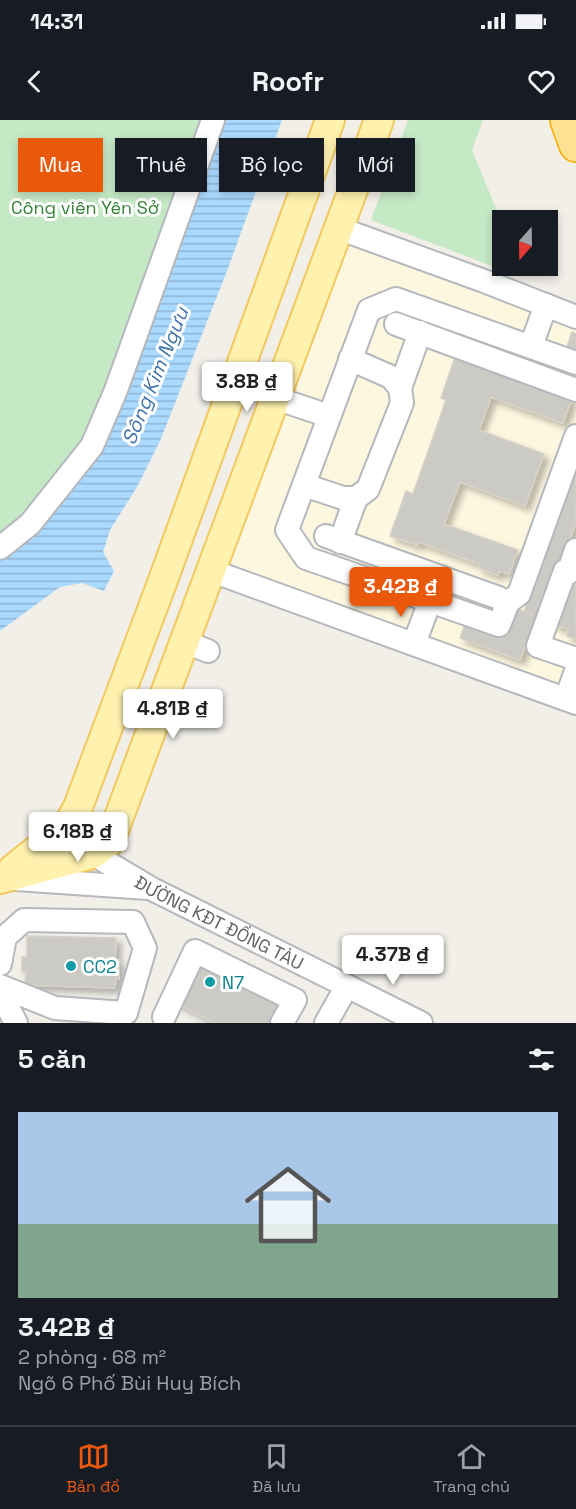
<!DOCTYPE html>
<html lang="vi">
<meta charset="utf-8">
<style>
body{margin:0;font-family:"Space Grotesk",sans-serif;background:#20242c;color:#f1f3f6;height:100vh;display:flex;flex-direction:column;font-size:22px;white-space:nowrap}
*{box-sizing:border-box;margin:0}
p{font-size:20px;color:#9ea1a6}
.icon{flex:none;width:33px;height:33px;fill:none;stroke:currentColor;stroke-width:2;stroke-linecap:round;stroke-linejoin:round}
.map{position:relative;height:903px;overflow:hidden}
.drawer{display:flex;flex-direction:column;background:#171b24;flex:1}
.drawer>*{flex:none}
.banner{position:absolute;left:18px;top:18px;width:540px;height:54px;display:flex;gap:12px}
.needle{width:39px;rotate:200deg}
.tools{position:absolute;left:492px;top:90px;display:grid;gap:12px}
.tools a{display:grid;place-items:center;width:66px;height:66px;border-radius:0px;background:#171b24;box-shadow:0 3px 9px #0003;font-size:30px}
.price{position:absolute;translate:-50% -51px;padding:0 14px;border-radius:6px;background:#fff;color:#222;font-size:20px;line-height:39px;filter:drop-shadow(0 2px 3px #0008)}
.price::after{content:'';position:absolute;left:50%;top:36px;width:18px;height:14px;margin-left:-9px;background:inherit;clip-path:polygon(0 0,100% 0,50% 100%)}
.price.on{background:#ea580c;color:#fff}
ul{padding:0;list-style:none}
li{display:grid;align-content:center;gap:12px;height:318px;padding:0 18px}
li+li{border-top:2px solid #363941}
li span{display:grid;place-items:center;height:186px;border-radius:0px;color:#555}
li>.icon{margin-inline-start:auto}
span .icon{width:108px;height:108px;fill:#fffc;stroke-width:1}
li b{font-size:26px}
h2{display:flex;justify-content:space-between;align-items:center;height:72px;padding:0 18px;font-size:26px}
.pill{padding:0 21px;border-radius:0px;background:#171b24;box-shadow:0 3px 9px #0003;font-size:21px;line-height:54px}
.pill.on{background:#ea580c;color:#fff}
.status{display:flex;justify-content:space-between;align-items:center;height:42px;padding:0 30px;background:#171b24;direction:ltr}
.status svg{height:16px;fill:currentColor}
header{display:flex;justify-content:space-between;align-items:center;height:78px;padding:0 18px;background:#171b24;font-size:27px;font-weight:700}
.tab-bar{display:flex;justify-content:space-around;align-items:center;height:84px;border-top:2px solid #363941;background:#171b24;font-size:16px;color:#9ea1a6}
.tab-bar a{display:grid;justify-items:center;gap:3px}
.tab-bar .on{color:#ea580c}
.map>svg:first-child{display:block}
</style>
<div class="status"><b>14:31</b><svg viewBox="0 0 49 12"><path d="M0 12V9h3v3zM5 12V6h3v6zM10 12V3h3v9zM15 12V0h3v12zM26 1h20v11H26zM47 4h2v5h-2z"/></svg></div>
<header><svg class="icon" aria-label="back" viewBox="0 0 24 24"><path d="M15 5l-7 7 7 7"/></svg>Roofr<svg class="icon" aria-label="heart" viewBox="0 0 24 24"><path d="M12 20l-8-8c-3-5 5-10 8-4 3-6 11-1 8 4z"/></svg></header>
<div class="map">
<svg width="576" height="903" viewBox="0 0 576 903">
<defs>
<pattern id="water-rules" width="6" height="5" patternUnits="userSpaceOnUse" patternTransform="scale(1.5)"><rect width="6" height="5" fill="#aadaff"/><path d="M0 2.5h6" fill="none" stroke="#8eb4d2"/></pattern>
<filter id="shadow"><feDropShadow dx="5" dy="5" stdDeviation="3" flood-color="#0004"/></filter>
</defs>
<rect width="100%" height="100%" fill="#f1efe8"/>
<!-- commercial -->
<path fill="#fef7e0" d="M344,115L576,202V577L222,447Z"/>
<!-- green -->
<path fill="#c5e8c5" d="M0,0H206L93,312L44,376L0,419Z
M408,0H483L472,30L502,103V117L492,146L371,100Z"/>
<!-- water -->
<path fill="url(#water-rules)" d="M220,0H282L227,151L160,321L137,367L110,410L103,432L114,451L104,471L82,463L60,467L0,511V437L78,361Z"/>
<!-- building -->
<path fill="#cccac5" stroke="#d6d1c6" stroke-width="1.5" filter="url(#shadow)" d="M572,212L576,214V236L565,232Z
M455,237L572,278L563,303L491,277L479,310L544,334L525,386L460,362L444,404L518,430L509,454L499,451L498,455L479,448L480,444L419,422L418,425L390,416L406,371L413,374L446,280L441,278Z
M576,351V402L541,498L524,492Z
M567,462L576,465V519L567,516L569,509L552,504Z
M511,487L536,496L520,540L460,518L467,498Z
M27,816L116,818L115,840H119V859H116L115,868L25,865L26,852H22V837H27Z
M196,842L278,885L269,903H215L175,882Z"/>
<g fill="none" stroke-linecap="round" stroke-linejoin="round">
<!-- minor casing -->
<g stroke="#b5b8bc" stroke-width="26">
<g id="minor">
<path d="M338,108L484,161L576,197"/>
<path d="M396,204L576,270"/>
<path d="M531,226L546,185"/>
<path d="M576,243L396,179L369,190L287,410L306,438L499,505L508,482L519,474L576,316"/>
<path d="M400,268L420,212"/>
<path d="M275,278L329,296"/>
<path d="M304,365L343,378H356L368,369L402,283L400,268L391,257L350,239"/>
<path d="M326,416L499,478"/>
<path d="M340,422L356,378"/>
<path d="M0,428L30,404L92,326L116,270L213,0"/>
<path d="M576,430L568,453L565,451L538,526L576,539"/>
<path d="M212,451L576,583"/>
<path d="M185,522L208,531"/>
<path d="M414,524L430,481"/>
<path d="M566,579L576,551"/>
<path id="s1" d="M68,705L93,734L152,769L421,903"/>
<path d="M16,759L148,768"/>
<path d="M0,844L5,817L24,800L133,802L145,828L126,893L55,888L0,866"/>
<path d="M0,872L16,903"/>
<path d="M164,897L195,831L295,880L282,903"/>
<path d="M326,903L347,866"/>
</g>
</g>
<!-- major casing -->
<g stroke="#f2c960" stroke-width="32">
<path id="major" d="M13,749L68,705L78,687L162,463L330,0
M0,759L93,734L110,721L379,0"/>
</g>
<!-- highway casing -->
<g stroke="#f9ab00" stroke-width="36">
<path id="highway" d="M567,0L576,25"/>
</g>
<!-- minor -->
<use href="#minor" stroke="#fff" stroke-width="22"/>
<!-- major -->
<use href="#major" stroke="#fff2af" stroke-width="28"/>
<!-- highway -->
<use href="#highway" stroke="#fde293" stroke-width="33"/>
</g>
<!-- markers -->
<g fill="#0f9aa8" stroke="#fff" stroke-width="2">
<circle cx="71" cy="846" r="6"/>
<circle cx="210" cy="862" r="6"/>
</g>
<g text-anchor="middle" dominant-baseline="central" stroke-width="6" stroke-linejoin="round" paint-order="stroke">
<!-- park labels -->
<g font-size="18" fill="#348238" stroke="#fff">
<text x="85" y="87">Công viên Yên Sở</text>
</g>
<!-- street labels -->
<g font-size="18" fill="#5f6368" stroke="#fff">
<text stroke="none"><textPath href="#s1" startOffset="182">ĐƯỜNG KĐT ĐỒNG TÀU</textPath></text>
</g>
<!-- culture labels -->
<g font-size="18" fill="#0d838f" stroke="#fff" text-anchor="start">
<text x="83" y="846">CC2</text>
<text x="222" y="862">N7</text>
</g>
<!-- water labels -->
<g font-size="20" font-style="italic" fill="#4174aa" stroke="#fff">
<text transform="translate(155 256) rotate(-68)">Sông Kim Ngưu</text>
</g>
</g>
</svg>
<div class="tools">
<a><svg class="needle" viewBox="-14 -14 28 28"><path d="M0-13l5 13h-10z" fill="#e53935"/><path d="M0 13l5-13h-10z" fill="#9ea1a6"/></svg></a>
</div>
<b class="price" style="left:247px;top:293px">3.8B ₫</b>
<b class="price on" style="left:401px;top:498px">3.42B ₫</b>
<b class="price" style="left:173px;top:620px">4.81B ₫</b>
<b class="price" style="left:78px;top:743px">6.18B ₫</b>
<b class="price" style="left:393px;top:866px">4.37B ₫</b>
<div class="banner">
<a class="pill on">Mua</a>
<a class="pill">Thuê</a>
<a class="pill">Bộ lọc</a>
<a class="pill">Mới</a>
</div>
</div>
<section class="drawer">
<h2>5 căn<svg class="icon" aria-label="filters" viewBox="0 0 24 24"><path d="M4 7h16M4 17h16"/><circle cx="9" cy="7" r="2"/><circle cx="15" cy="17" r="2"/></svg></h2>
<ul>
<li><span style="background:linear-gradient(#a9c7e8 60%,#7fa58c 0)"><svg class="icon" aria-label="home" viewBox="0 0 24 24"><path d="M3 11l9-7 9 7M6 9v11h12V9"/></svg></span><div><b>3.42B ₫</b><p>2 phòng · 68 m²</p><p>Ngõ 6 Phố Bùi Huy Bích</p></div></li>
</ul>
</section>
<nav class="tab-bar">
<a class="on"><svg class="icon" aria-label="map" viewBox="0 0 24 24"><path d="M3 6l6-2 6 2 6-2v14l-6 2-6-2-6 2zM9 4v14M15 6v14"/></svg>Bản đồ</a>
<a><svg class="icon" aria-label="saved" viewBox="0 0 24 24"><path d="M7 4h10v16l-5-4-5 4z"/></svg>Đã lưu</a>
<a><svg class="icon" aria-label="home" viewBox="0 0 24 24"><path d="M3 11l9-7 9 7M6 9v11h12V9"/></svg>Trang chủ</a>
</nav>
